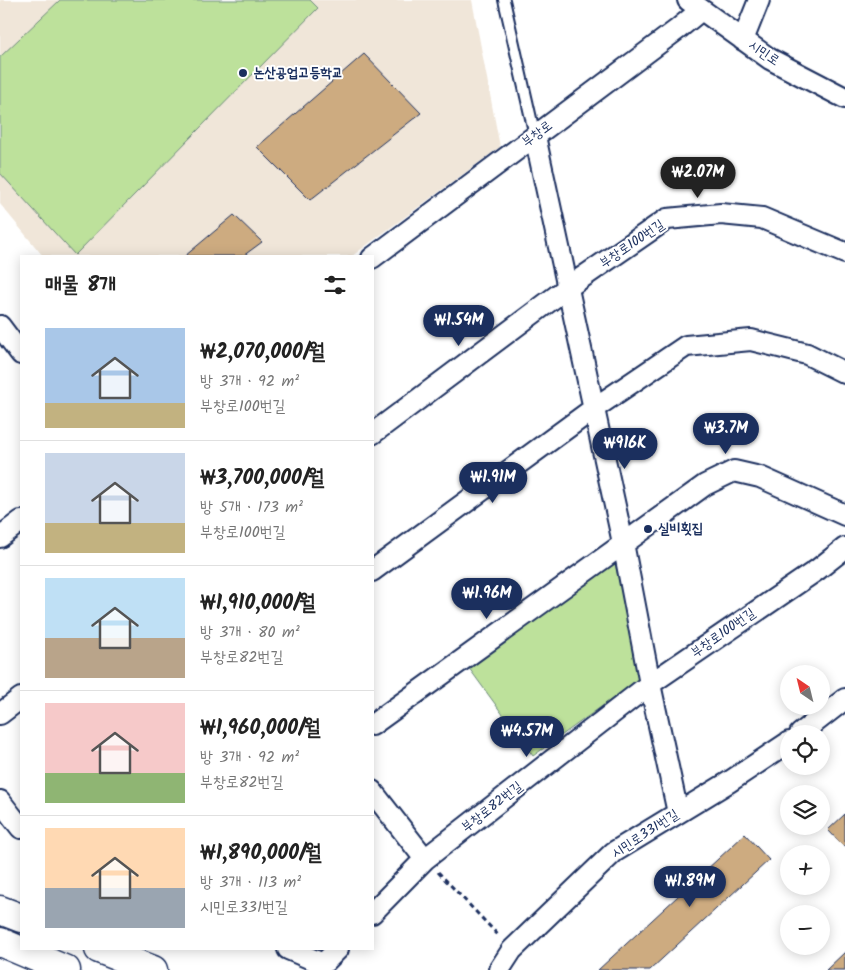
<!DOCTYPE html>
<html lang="ko">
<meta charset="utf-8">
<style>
body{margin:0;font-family:Kalam,"Poor Story",sans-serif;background:#f2f2f2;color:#222;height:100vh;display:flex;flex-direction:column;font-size:19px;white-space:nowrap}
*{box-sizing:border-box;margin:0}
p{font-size:16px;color:#767676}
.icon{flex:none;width:28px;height:28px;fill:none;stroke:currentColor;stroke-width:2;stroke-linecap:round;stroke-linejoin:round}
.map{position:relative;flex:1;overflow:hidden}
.sheet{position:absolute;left:20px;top:255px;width:354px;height:695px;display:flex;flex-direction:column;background:#fff;border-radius:0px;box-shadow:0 2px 12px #0003}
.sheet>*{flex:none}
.needle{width:32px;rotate:325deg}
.controls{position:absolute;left:780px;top:665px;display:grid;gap:10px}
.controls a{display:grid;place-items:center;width:50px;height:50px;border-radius:50%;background:#fff;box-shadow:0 2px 12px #0003;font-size:25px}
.price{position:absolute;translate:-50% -42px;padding:0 11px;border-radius:18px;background:#1b2f5e;color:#fff;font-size:16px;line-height:32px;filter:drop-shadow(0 1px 2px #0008)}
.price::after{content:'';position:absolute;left:50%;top:30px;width:15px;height:11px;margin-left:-8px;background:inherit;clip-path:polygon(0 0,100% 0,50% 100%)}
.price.selected{background:#222;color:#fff}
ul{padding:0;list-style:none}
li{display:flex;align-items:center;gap:15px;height:125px;padding:0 25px}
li+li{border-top:1px solid #e0e0e0}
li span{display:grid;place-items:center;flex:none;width:140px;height:100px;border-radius:0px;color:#555}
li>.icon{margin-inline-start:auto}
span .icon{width:60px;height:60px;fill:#fffc;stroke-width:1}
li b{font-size:21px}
h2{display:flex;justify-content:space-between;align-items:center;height:60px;padding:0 25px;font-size:21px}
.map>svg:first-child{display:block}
</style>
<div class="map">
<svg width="845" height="970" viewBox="0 0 845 970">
<rect width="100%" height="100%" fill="#fff"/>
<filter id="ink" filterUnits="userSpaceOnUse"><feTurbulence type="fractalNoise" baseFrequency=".02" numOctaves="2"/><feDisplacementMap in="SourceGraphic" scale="10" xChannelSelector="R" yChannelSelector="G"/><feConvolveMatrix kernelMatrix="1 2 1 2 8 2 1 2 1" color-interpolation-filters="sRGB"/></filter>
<g filter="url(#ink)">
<!-- built -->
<path fill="#f0e6d9" d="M0,0H472L500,147L352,256H43L0,204Z"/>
<!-- green -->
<path fill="#bde19b" stroke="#6c887c" d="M60,0H310L318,8L75,255L0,173V57Z
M614,559L641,678L533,756L466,664Z"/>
<!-- building -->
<path fill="#cdab80" stroke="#1b2f5e" d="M364,54L421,113L310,200L257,147Z
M234,215L262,242L243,256H185Z
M845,814V848L828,830Z
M745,834L769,860L650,970H598Z
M845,952V970H826Z"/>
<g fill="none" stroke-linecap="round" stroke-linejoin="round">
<!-- lane casing -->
<g stroke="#1b2f5e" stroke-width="14">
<path id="lane" d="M504,0L535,136"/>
</g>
<!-- street casing -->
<g stroke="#1b2f5e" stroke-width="24">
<path id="street" d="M688,0L770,59L845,98
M743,40L759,0
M535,136L623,543L650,684L678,813
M372,258L678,29L701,10
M0,326L21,354
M372,434L567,288L667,219L721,214L762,218L845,253
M0,537L21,521
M372,571L593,409L686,346L751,340L807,354L845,373
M0,714L21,698
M372,725L705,485L734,471L760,477L845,515
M800,734L845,699
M372,791L425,859
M0,801L21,828
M372,913L425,859L650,684L817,570L845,548
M288,949L323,964L338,949
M499,970L512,950L614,852L729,782L789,742"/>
</g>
<!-- secondary casing -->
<g stroke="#1b2f5e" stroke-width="31">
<path id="secondary" d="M0,910L21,918
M0,942L66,970
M99,949L153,970"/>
</g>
<!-- path -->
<path stroke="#1b2f5e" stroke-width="3" stroke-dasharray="5 4" stroke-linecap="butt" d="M438,872L499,936"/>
<!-- lane -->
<use href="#lane" stroke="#fff" stroke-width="10"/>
<!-- street -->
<use href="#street" stroke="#fff" stroke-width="20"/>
<!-- secondary -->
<use href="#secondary" stroke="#fff" stroke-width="28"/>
</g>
</g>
<!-- markers -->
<g fill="#1b2f5e" stroke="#fff" stroke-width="2">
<circle cx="243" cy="73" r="5"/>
<circle cx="648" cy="529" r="5"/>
</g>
<g text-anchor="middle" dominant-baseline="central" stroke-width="4" stroke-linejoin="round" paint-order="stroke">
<!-- street labels -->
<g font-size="14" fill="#1b2f5e" stroke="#fff">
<text transform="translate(764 53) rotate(34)">시민로</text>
<text transform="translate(537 134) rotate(-37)">부창로</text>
<text transform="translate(632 244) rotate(-34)">부창로100번길</text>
<text transform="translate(723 633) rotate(-35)">부창로100번길</text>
<text transform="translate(492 807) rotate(-38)">부창로82번길</text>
<text transform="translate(645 834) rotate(-33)">시민로331번길</text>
</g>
<!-- poi labels -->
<g font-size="14" font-weight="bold" fill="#1b2f5e" stroke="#fff" text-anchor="start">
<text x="253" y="73">논산공업고등학교</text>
<text x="658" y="529">실비횟집</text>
</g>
</g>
</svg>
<div class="controls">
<a><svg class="needle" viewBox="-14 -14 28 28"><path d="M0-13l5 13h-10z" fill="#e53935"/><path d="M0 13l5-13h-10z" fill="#767676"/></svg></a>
<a><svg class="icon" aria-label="locate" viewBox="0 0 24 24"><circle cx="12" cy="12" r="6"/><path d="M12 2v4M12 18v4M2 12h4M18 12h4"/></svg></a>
<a><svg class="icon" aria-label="layers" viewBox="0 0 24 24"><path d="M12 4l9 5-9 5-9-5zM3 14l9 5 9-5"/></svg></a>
<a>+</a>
<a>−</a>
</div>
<b class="price selected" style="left:698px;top:199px">₩2.07M</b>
<b class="price" style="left:459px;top:347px">₩1.54M</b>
<b class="price" style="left:726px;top:455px">₩3.7M</b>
<b class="price" style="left:625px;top:470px">₩916K</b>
<b class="price" style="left:493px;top:504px">₩1.91M</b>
<b class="price" style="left:487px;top:620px">₩1.96M</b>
<b class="price" style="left:527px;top:758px">₩4.57M</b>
<b class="price" style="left:690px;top:908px">₩1.89M</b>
<section class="sheet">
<h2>매물 8개<svg class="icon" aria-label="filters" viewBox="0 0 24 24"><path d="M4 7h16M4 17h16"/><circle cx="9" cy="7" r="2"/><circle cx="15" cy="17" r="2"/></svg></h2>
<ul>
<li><span style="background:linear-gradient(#a9c7e8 75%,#c2b280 0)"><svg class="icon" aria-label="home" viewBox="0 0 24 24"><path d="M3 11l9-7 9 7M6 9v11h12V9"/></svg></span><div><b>₩2,070,000/월</b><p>방 3개 · 92 m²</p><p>부창로100번길</p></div></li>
<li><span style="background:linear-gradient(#c9d6e8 70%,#c2b280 0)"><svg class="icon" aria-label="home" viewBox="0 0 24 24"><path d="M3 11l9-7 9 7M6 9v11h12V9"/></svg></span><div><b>₩3,700,000/월</b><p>방 5개 · 173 m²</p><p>부창로100번길</p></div></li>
<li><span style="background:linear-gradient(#bfe0f5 60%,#b9a48a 0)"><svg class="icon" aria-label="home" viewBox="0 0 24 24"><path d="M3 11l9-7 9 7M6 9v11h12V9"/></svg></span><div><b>₩1,910,000/월</b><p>방 3개 · 80 m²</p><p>부창로82번길</p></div></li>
<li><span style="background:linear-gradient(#f6c9c9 70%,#8fb573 0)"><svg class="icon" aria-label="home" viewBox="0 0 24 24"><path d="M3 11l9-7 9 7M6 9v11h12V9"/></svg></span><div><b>₩1,960,000/월</b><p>방 3개 · 92 m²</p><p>부창로82번길</p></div></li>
<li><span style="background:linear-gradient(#ffd9b3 60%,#9aa5b1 0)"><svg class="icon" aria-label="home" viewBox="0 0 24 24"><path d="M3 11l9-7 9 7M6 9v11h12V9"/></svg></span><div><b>₩1,890,000/월</b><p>방 3개 · 113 m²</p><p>시민로331번길</p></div></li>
</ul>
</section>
</div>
